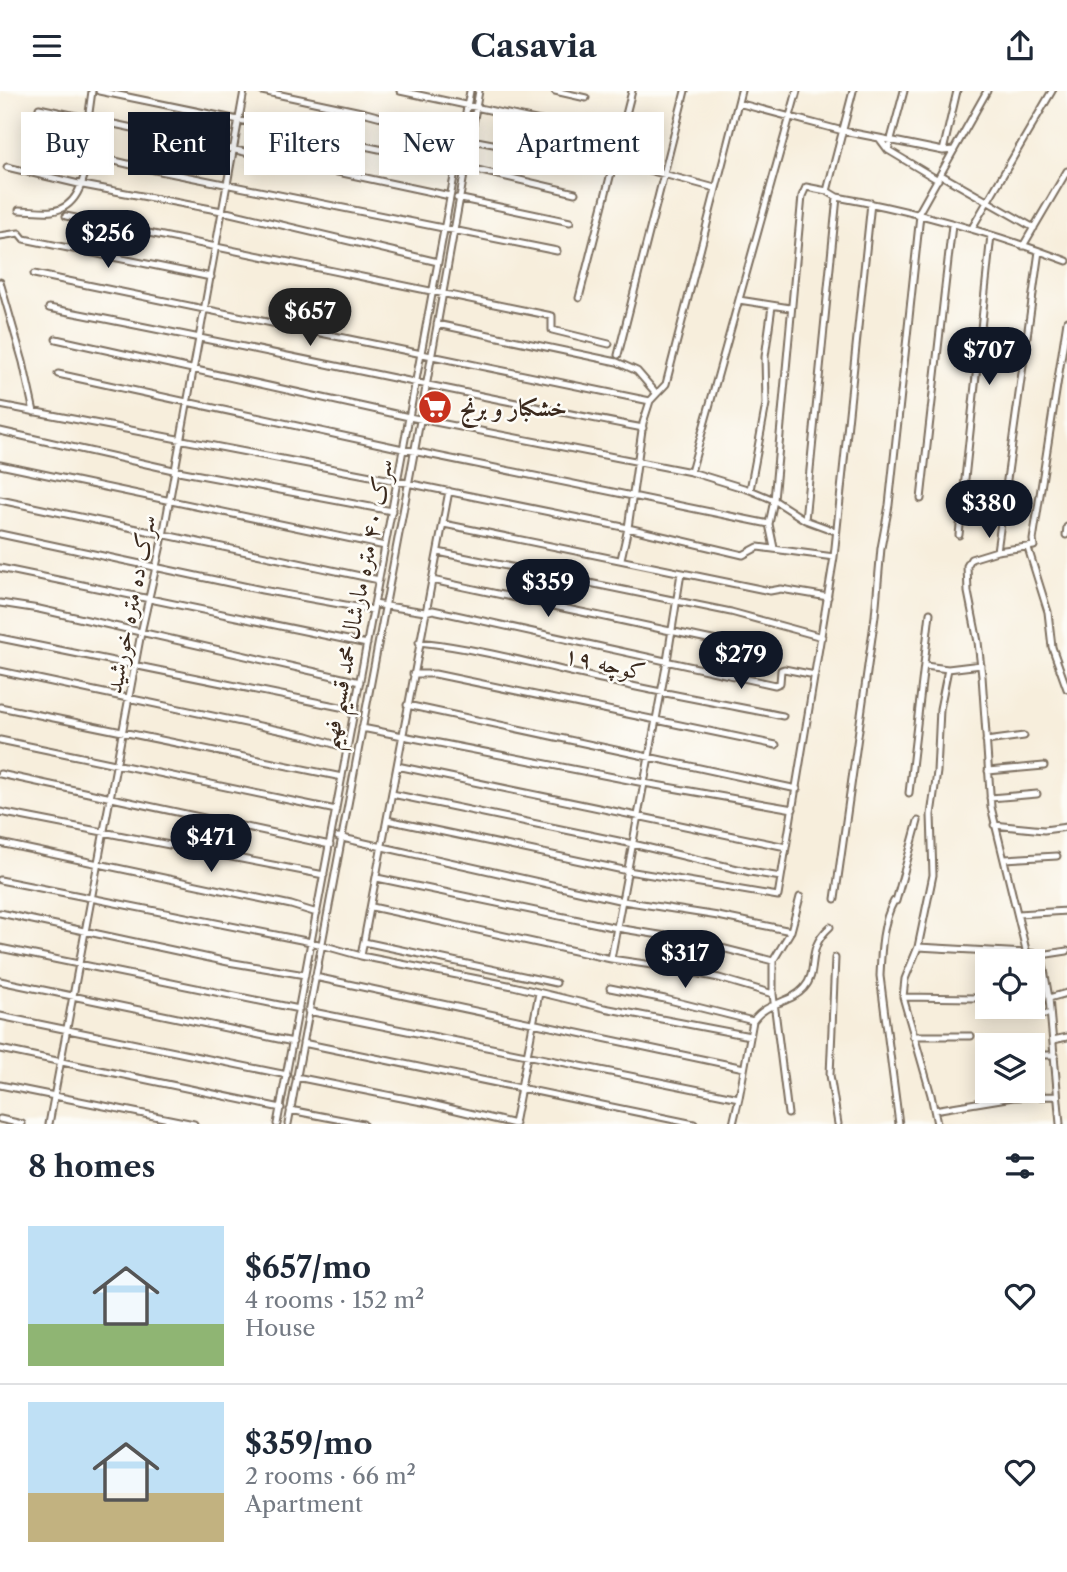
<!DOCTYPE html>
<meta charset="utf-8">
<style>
body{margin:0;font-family:"Libre Caslon Text",Amiri,serif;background:#f6f6f7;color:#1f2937;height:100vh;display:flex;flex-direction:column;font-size:26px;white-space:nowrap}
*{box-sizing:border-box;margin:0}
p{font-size:23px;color:#747a83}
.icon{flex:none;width:38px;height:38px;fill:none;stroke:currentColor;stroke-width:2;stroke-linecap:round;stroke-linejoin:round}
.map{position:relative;height:1033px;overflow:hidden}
.panel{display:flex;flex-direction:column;background:#fff;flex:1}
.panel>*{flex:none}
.top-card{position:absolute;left:21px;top:21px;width:700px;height:63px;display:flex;gap:14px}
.tools{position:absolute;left:975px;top:858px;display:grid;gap:14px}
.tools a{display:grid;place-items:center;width:70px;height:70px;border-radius:0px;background:#fff;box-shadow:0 4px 18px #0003;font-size:35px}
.price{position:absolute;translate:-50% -60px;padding:0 16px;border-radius:24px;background:#111827;color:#fff;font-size:23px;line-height:46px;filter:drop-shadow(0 2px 4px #0008)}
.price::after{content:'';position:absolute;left:50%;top:42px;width:21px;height:16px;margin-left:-10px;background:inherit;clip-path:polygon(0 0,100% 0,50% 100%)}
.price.active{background:#222;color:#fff}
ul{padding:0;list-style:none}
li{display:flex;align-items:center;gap:21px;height:175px;padding:0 28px}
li+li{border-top:2px solid #e0e1e3}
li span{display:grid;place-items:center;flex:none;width:196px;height:140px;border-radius:0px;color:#555}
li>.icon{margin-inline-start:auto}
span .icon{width:84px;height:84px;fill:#fffc;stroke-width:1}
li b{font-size:30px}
h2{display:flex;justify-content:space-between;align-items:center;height:84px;padding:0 28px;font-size:30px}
.pill{padding:0 24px;border-radius:0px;background:#fff;box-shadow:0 4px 18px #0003;font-size:24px;line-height:63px}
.pill.active{background:#111827;color:#fff}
header{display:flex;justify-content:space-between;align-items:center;height:91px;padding:0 28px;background:#fff;font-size:32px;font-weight:800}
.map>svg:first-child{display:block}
</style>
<header><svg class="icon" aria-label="menu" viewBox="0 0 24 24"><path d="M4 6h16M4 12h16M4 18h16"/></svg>Casavia<svg class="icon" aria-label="share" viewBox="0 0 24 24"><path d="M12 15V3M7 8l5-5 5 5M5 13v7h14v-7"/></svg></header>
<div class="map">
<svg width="1067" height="1033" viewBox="0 0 1067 1033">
<rect width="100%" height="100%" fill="#fdfcf7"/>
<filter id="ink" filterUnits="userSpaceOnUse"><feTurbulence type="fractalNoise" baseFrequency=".0143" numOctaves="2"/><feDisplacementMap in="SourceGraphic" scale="14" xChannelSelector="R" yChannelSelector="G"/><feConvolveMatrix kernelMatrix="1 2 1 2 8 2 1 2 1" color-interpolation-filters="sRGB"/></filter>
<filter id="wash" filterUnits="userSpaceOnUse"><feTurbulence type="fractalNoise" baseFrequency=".00686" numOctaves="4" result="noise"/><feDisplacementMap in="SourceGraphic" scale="28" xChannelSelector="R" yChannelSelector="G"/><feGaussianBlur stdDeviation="1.57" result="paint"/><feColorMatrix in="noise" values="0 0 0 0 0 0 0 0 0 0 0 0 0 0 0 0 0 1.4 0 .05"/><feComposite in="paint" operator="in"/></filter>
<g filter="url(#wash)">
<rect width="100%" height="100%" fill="#f7eedc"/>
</g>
<g filter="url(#ink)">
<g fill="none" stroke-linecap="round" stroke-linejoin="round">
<!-- minor casing -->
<g stroke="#7d6f60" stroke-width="9">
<path id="minor" d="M99,0L456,74L575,102
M262,0L366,22L461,47L583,70
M400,0L587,40
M555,0L586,7
M853,0L827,100L837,106C916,120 992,142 1067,170
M738,12L843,40L879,47L888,59L938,89
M39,17L450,105
M879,47L943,60
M888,59L904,0
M954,59L943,60L957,0
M90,64L140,76L557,160
M615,70L715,97
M7,76L83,94L222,120L438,171
M941,84L1034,137
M457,107L570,131
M19,119C29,119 42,121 52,120C79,117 84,86 90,64L80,61L88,29L92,0
M918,123L987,0
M66,125L552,225V239L609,253
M972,137L1052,0
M0,145L19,142L24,148L211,186
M1023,155L1067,80
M34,183L650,310
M0,191L23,271L34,321
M579,207L632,0
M739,209L790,217
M49,217C247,255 444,299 643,337
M437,233L617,271L637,280L656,302
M56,248L409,326L691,381L750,399L774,409L805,429L835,440
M618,264L685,0
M58,283L403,358L769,433
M0,314L397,390L628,437L743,464L758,456L834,466
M0,340L173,379L392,420
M0,374L385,455
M691,381L797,0
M750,399L766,313L765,266L772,215
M921,408L952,134
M0,409L379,489
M805,429L837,106
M444,433L770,500L781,498L828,506
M0,443L262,499L373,519
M959,444L991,144
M1066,444L1067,436
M774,457L769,433L774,409L802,105L806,96L827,100
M1028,457L1048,521L1052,556L1067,598
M997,460L1039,160
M438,461L731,521L822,546
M621,468L628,437L643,332L650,310L666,293L741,0
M0,477L367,553
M432,489L759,559
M0,512L39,518L360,591
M374,513L425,521L433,519L775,594L780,592L781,579L784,578L815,584
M0,547L355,619
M419,551C483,558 546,576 609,590C666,603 725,613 783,625
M925,575L948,578
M0,580L307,645L347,657
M413,583H435L776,654
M407,614L797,698
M0,616L342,686
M362,637L644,692L793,718
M0,649L336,719
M986,650L1024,645
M397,675L786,756
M988,680L1044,675
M0,683L330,754
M909,702L930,522
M392,703L633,753L750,781L781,786
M990,707L1037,703
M0,721L324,784
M387,729L628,780L778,805L834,466L871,112
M994,734L1044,739L1067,736
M338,746L623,810L718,825L791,840
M0,752L291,814L317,822
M1005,768L1057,765
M377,787L617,837L690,849L773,870
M0,789L311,851L361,865L513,895L604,917L750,945
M835,808L875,525L881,457L889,414L920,124
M372,816L611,868L659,875L719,887L773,903
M0,822L228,871L305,884
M1018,823L1067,820
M364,851L556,892
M918,856L1028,862
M0,857L299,918
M1041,864L1067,860
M361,865L449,400
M835,867L830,984L838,1033
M611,868L667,570L681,482
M315,886L744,977
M1032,886L1045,887
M0,890L293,951
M610,897L665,908L753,930
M903,906L975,907
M1049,907L1067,902
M308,920L739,1007L733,1033
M1001,923H1050
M0,925L287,984
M913,945H971
M1053,949L1067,946
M303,952L694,1033
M0,958L281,1017
M1032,964H1055
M296,986L427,1012L515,1033
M0,994L194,1033
M739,1007L753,930C767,910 790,913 804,897C820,879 804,859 830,836
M290,1019L363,1033
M934,1019L1013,1006L1057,1005
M788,1023L773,903V870L791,840L800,806
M0,1028L22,1033
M49,1033L141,542L163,445L244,0
M277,1033L470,0
M288,1033L416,352L479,0
M514,1033L539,902
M899,1033L880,885C881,861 882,831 894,810H896L918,730
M937,1033L931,1004L903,906L905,888L918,856L933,784L931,724L937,681L940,618L948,578L981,574
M1060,1033L1049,907L1042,867L1039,863L1028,862L1026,859L991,716L982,585L978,551L968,501L967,475L971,468L997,460L1034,455L1033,449L1067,230"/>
</g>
<!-- minor -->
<use href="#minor" stroke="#fff" stroke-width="5"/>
</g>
</g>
<!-- icons -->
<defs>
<g id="supermarket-disc" transform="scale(1.75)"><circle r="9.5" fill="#c8321e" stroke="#fdfcf7"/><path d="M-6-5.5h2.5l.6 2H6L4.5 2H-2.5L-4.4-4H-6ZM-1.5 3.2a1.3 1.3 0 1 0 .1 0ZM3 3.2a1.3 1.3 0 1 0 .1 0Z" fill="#fff"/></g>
</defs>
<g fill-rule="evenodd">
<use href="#supermarket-disc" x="435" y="316"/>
</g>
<g text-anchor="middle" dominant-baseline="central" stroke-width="5" stroke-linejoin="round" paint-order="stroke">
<!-- poi labels -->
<g font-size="24" font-weight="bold" fill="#3b2a1e" stroke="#fdfcf7" text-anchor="start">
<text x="460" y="316">خشکبار و برنج</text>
</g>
<!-- street labels -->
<g font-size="24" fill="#3b2a1e" stroke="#fdfcf7">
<text transform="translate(130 513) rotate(-79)">سرک ده متره خورشید</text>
<text transform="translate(356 513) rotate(-79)">سرک ۴۰ متره مارشال محمد قسیم فهیم</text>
<text transform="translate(605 572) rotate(13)">کوچه ۱۹</text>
</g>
</g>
</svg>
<div class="tools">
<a><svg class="icon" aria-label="locate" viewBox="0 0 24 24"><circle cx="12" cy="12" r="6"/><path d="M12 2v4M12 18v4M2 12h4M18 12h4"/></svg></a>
<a><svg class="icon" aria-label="layers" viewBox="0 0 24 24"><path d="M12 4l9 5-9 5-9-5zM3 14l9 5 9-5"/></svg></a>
</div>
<b class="price" style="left:108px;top:179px">$256</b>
<b class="price active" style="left:310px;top:257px">$657</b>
<b class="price" style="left:989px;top:296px">$707</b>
<b class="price" style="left:989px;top:449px">$380</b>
<b class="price" style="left:548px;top:528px">$359</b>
<b class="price" style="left:741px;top:600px">$279</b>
<b class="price" style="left:211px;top:783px">$471</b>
<b class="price" style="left:685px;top:899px">$317</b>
<div class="top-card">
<a class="pill">Buy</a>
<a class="pill active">Rent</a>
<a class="pill">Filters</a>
<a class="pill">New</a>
<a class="pill">Apartment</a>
</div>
</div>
<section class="panel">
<h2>8 homes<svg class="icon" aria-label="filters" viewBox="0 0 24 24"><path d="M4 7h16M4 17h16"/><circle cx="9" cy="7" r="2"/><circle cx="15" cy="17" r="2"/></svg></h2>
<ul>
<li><span style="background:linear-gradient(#bfe0f5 70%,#8fb573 0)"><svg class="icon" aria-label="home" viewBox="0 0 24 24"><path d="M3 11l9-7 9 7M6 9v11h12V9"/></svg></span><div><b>$657/mo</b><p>4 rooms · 152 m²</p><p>House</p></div><svg class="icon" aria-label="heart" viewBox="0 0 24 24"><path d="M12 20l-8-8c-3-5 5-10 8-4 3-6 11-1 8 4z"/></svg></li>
<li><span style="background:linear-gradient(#bfe0f5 65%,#c2b280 0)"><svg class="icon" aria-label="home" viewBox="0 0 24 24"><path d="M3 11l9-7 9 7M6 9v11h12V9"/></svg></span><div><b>$359/mo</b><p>2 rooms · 66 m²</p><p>Apartment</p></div><svg class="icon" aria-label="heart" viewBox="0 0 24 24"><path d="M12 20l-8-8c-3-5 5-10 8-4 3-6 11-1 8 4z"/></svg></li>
</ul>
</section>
